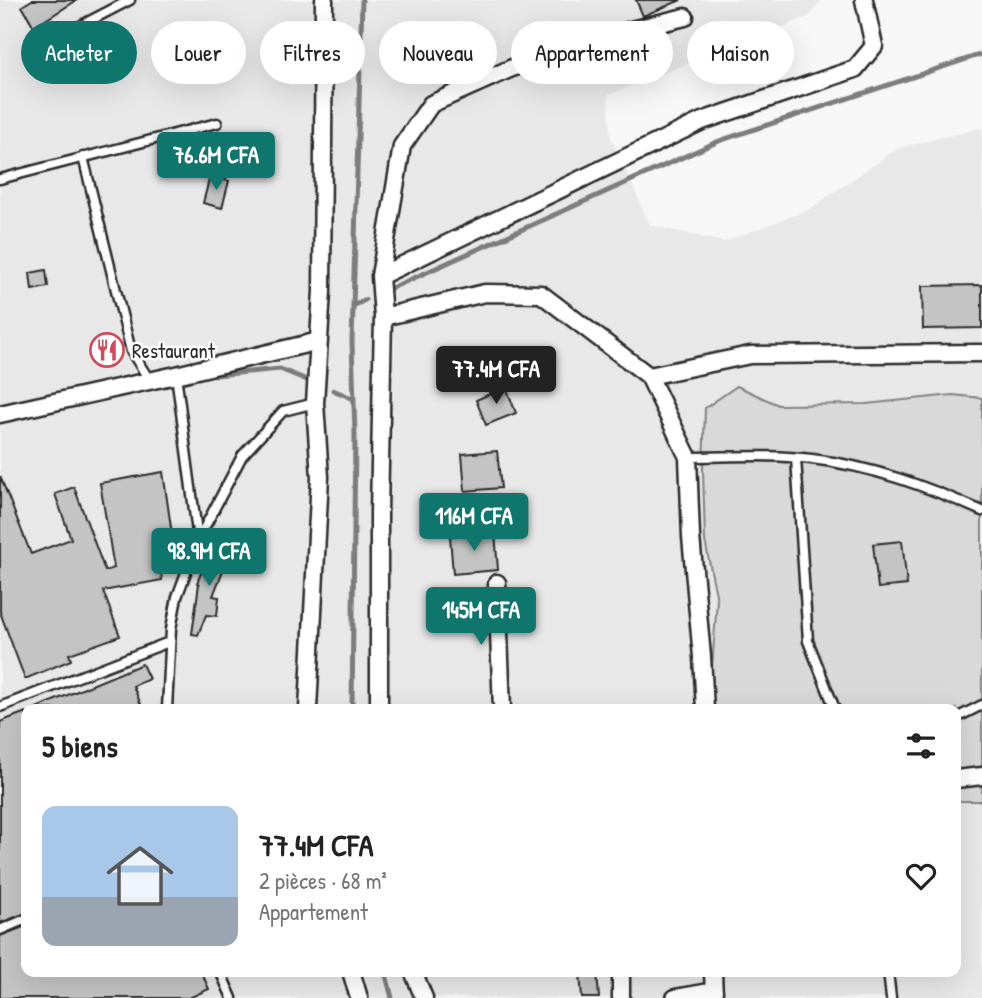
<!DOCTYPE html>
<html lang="fr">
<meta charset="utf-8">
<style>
body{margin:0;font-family:"Patrick Hand",sans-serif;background:#f6f6f6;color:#222;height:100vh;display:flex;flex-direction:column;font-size:26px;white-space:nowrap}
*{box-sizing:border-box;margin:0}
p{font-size:23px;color:#767676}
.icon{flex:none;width:38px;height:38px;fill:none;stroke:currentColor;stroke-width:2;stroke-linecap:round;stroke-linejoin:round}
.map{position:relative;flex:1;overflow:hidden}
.drawer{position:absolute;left:21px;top:704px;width:940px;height:273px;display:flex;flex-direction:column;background:#fff;border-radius:14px;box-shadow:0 7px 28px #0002}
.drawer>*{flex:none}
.guide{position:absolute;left:21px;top:21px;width:942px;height:63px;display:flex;gap:14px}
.price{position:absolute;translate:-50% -60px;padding:0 16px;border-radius:7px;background:#0f766e;color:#fff;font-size:23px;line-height:46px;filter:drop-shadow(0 2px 4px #0008)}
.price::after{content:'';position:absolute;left:50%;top:42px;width:21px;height:16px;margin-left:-10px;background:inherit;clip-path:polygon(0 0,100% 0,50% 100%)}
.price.current{background:#222;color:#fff}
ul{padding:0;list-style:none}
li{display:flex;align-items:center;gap:21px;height:175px;padding:0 21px}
li span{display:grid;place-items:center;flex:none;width:196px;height:140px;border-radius:14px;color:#555}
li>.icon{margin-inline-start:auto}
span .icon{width:84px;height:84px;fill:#fffc;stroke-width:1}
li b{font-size:30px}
h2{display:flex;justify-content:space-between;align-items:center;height:84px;padding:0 21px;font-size:30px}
.pill{padding:0 24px;border-radius:32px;background:#fff;box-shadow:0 7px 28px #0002;font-size:24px;line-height:63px}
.pill.current{background:#0f766e;color:#fff}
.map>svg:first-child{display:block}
</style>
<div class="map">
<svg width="982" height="998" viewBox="0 0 982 998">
<rect width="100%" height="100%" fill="#f7f7f7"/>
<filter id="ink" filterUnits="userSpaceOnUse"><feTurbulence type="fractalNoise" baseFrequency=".0143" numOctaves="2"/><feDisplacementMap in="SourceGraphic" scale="14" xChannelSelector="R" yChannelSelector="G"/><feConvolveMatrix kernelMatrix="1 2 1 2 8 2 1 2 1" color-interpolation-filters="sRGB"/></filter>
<g filter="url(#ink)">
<!-- built -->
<path fill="#e8e8e8" d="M0,0H821L810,16L608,95L611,138L650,225L724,242L810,209L898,148L982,128V398L952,395L866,404L778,405L737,386L705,408L703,470L705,541L717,600L709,709H26V971H956V801H982V998H0Z"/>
<!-- green -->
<path fill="#d9d9d9" stroke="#828282" stroke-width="2" d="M737,386L778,405L866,404L952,395L982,398V801H956V709H709L717,600L705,541L703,470L705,408Z"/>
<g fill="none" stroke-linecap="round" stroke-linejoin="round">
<!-- stream -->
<path stroke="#7b7b7b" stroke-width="5" d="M387,290L719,141L982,54
M353,306L365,300
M216,375L280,369L307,380
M333,390L354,399
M352,709L355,435L352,342L362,0
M385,971L392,998"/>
</g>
<!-- building -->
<path fill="#c4c4c4" stroke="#2b2b2b" stroke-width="2" d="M32,0H77L34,27L22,6Z
M636,0H681L643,16Z
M210,176L229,181L222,208L203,203Z
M46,270L48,287L32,290L30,273Z
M982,285V328L923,329L922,286Z
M506,387L516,413L486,425L476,400Z
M497,451L501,488L465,491L462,454Z
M163,472L176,562L160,564L162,580L103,591L120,636L69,654L71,660L25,679L0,612V476L31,554L71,539L55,494L74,487L105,571L114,568L100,483Z
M495,532L498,570L453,574L450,536Z
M902,541L907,585L878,588L873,544Z
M211,548L229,555L213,596L219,597L217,616L206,615L198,635L192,634L199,584L197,583Z
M142,664L149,679L133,686L143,709H34Z
M26,712V913L0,923V722Z
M26,926V971H201L209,989L189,998H0V936Z
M597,972L599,998H582L580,973Z"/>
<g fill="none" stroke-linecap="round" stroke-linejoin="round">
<!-- service casing -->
<g stroke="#2b2b2b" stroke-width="13">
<path id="service" d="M49,42L130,0
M83,157L131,351L150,381
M0,179L217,123
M176,375L198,540
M688,457C729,457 772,454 812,459C872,466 928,487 982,511
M796,458L808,641L835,709
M0,707L169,642
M167,709L171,629L177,597L198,540L242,456L283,411L315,403
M956,718L982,705
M0,930L26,919
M220,971L232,998
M888,971L891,998"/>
</g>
<!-- minor casing -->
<g stroke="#2b2b2b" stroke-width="21">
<path id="minor" d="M380,276L402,146L431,104L512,68L631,30L685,17
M383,317L485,293L541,294L649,376L750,355L982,353
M649,376L688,457L691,537L702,657L705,709
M0,414L176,375L319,341
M497,583L502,709
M308,709L320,477L315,403L322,291L324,0
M379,709V513L383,317L380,276L702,121L855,69L874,46L864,0
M956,779L982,776
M351,971L359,998
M413,971L424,998
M713,971L714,998
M621,998V971
M675,998L714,991"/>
</g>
<!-- service -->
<use href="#service" stroke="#fff" stroke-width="8"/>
<!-- minor -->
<use href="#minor" stroke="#fff" stroke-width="16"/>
</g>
</g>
<!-- icons -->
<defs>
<g id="restaurant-ring" transform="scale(1.75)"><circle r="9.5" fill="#fff" stroke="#d1495b" stroke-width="1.5"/><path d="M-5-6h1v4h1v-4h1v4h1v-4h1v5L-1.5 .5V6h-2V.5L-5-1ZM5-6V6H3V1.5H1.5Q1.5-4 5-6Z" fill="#d1495b"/></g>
</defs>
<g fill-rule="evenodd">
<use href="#restaurant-ring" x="107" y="350"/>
</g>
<g text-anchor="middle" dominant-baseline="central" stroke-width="5" stroke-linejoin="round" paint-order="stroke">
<!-- poi labels -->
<g font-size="21" fill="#2b2b2b" stroke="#fff" text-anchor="start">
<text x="132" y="350">Restaurant</text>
</g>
</g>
</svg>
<b class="price" style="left:216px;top:192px">76.6M CFA</b>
<b class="price current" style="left:496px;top:406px">77.4M CFA</b>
<b class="price" style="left:474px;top:553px">116M CFA</b>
<b class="price" style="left:209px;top:588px">98.9M CFA</b>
<b class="price" style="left:481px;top:647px">145M CFA</b>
<div class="guide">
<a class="pill current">Acheter</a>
<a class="pill">Louer</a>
<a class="pill">Filtres</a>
<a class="pill">Nouveau</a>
<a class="pill">Appartement</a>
<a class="pill">Maison</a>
</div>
<section class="drawer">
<h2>5 biens<svg class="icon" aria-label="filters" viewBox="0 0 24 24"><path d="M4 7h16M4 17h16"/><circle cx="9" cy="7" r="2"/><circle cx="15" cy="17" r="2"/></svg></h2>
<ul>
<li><span style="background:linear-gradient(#a9c7e8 65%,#9aa5b1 0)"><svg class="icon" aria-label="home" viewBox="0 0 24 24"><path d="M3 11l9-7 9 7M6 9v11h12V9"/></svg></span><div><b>77.4M CFA</b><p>2 pièces · 68 m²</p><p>Appartement</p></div><svg class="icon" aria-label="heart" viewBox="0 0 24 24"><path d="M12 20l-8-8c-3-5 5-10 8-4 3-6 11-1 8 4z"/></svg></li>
</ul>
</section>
</div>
